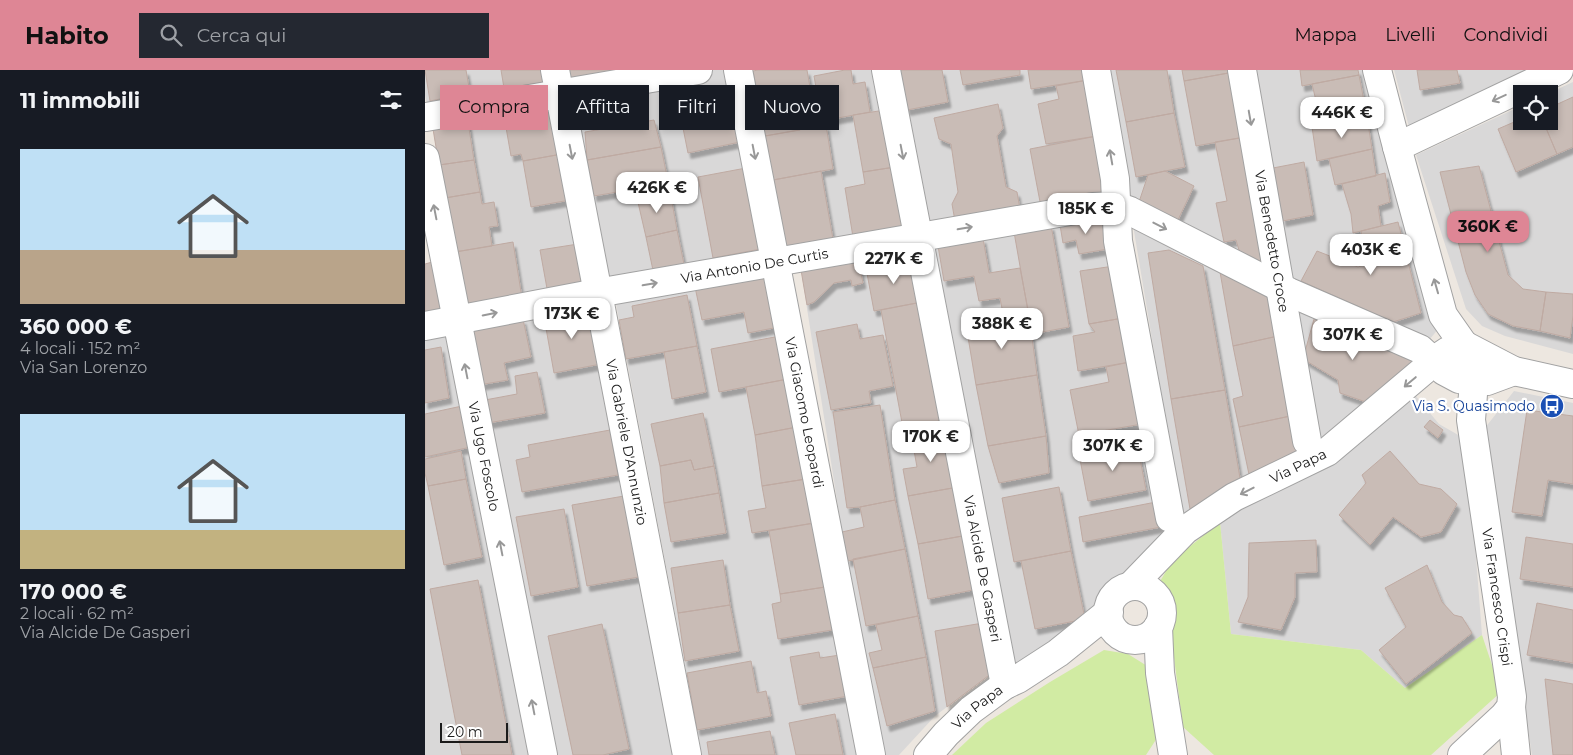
<!DOCTYPE html>
<html lang="it">
<meta charset="utf-8">
<style>
body{margin:0;font-family:Montserrat,sans-serif;background:#242831;color:#f1f3f6;height:100vh;display:flex;flex-direction:column;font-size:19px;white-space:nowrap}
*{box-sizing:border-box;margin:0}
p{font-size:16px;color:#9ea1a6}
.icon{flex:none;width:28px;height:28px;fill:none;stroke:currentColor;stroke-width:2;stroke-linecap:round;stroke-linejoin:round}
.map{position:relative;flex:1;overflow:hidden}
.sheet{display:flex;flex-direction:column;background:#171b24;width:425px}
.sheet>*{flex:none}
.hud{position:absolute;left:15px;top:15px;width:475px;height:45px;display:flex;gap:10px}
.buttons{position:absolute;left:1088px;top:15px;display:grid;gap:10px}
.buttons a{display:grid;place-items:center;width:45px;height:45px;border-radius:0px;background:#171b24;box-shadow:0 2px 8px #0003;font-size:25px}
.scale{position:absolute;left:15px;bottom:12px;width:68px;box-sizing:border-box;padding-left:5px;border:2px solid #1b1b1b;border-top:0;font-size:14px;line-height:18px;white-space:nowrap;color:#1b1b1b;-webkit-text-stroke:4px #fff;paint-order:stroke}
.price{position:absolute;translate:-50% -42px;padding:0 11px;border-radius:10px;background:#fff;color:#222;font-size:16px;line-height:32px;filter:drop-shadow(0 1px 2px #0008)}
.price::after{content:'';position:absolute;left:50%;top:30px;width:15px;height:11px;margin-left:-8px;background:inherit;clip-path:polygon(0 0,100% 0,50% 100%)}
.price.on{background:#de8695;color:#111}
ul{padding:0;list-style:none}
li{display:grid;align-content:center;gap:10px;height:265px;padding:0 20px}
li span{display:grid;place-items:center;height:155px;border-radius:0px;color:#555}
li>.icon{margin-inline-start:auto}
span .icon{width:90px;height:90px;fill:#fffc;stroke-width:1}
li b{font-size:21px}
h2{display:flex;justify-content:space-between;align-items:center;height:60px;padding:0 20px;font-size:21px}
.chip{padding:0 18px;border-radius:0px;background:#171b24;box-shadow:0 2px 8px #0003;font-size:18px;line-height:45px}
.chip.on{background:#de8695;color:#111}
header{display:flex;align-items:center;gap:30px;box-sizing:border-box;height:70px;padding:0 25px;background:#de8695;color:#111}
header strong{font-size:24px}
nav{display:flex;gap:28px;margin-inline-start:auto;font-size:18px}
.search{width:350px;height:45px;background:#242831;display:flex;align-items:center;gap:12px;box-sizing:border-box;padding:0 18px;border-radius:0px;color:#9ea1a6;font-size:19px}
main{display:flex;flex:1;min-height:0}
.map>svg:first-child{display:block}
</style>
<header>
<strong>Habito</strong>
<div class="search"><svg class="icon" aria-label="search" viewBox="0 0 24 24"><circle cx="10" cy="10" r="6"/><path d="M15 15l6 6"/></svg>Cerca qui</div>
<nav><a>Mappa</a><a>Livelli</a><a>Condividi</a></nav>
</header>
<main>
<section class="sheet">
<h2>11 immobili<svg class="icon" aria-label="filters" viewBox="0 0 24 24"><path d="M4 7h16M4 17h16"/><circle cx="9" cy="7" r="2"/><circle cx="15" cy="17" r="2"/></svg></h2>
<ul>
<li><span style="background:linear-gradient(#bfe0f5 65%,#b9a48a 0)"><svg class="icon" aria-label="home" viewBox="0 0 24 24"><path d="M3 11l9-7 9 7M6 9v11h12V9"/></svg></span><div><b>360 000 €</b><p>4 locali · 152 m²</p><p>Via San Lorenzo</p></div></li>
<li><span style="background:linear-gradient(#bfe0f5 75%,#c2b280 0)"><svg class="icon" aria-label="home" viewBox="0 0 24 24"><path d="M3 11l9-7 9 7M6 9v11h12V9"/></svg></span><div><b>170 000 €</b><p>2 locali · 62 m²</p><p>Via Alcide De Gasperi</p></div></li>
</ul>
</section>
<div class="map">
<svg width="1148" height="685" viewBox="0 0 1148 685">
<defs>
<filter id="shadow"><feDropShadow dx="3" dy="5.5" stdDeviation="1" flood-color="#0004"/></filter>
</defs>
<rect width="100%" height="100%" fill="#ede7e0"/>
<!-- residential -->
<path fill="#d9d8d8" d="M0,0H121L123,12L2,35L0,25Z
M273,0H313L350,192L172,223L135,24Z
M333,0H452L481,157L360,177L328,1Z
M467,0H667L686,127L500,157Z
M684,0H813L852,210L707,134Z
M823,0H942L1014,258L1000,275L860,214Z
M969,0H1113L984,57Z
M1148,12V284L1080,266L1057,256L1041,239L991,85L1096,36V51H1124V24H1122Z
M129,37L160,217L39,239L8,59Z
M684,143L742,461L671,530L662,551L579,603L503,171Z
M708,155L852,222L881,385L757,449Z
M487,179L567,603L510,646L474,685H459L417,462L376,200Z
M344,203L435,685H277L191,234Z
M861,227L1000,289L894,387Z
M166,238L248,685H127L43,261Z
M31,250L118,685H0V256Z
M1089,321L1148,333V685H1107L1056,363Z
M990,325L1014,354L1042,370L1057,565L980,618L936,580L806,564L795,452Z"/>
<!-- grass -->
<path fill="#d1eba3" d="M795,452L806,564L936,580L980,618L1057,565L1076,622L1006,685H789L758,657L742,534L734,513L747,491Z
M679,580L703,584L727,599L734,665L721,685H527L561,653L625,612Z"/>
<!-- building -->
<path fill="#c9bcb6" stroke="#bfaaa2" filter="url(#shadow)" d="M0,0H41L45,23L5,31Z
M76,0H121L123,12L79,18Z
M140,0H205L142,14Z
M333,0H382L386,23L369,26L375,60L340,66L328,1Z
M420,0H426L428,14L440,12L445,42L397,51L389,6Z
M474,0H517L523,32L482,40Z
M535,0H595V5L538,15Z
M603,0H661L663,10L606,19Z
M691,0H742L749,43L701,52Z
M757,0H808L809,2L759,11Z
M875,0H933L934,5L877,16Z
M992,0H1032L1035,13L995,20Z
M809,2L820,67L771,76L759,11Z
M934,5L942,47L897,56L887,14Z
M663,10L672,66L621,74L613,34L634,29L631,16Z
M215,20L220,51L188,56L183,26Z
M1148,27V77L1132,84L1118,51H1124V38Z
M306,33L315,72L263,83L255,43Z
M573,34L578,58L572,66L581,117L592,122L595,139L530,151L527,134L533,122L526,74L514,69L509,48Z
M129,37L137,84L98,91L96,84L86,86L79,46Z
M460,40L470,97L438,102L428,45Z
M749,43L760,97L711,107L701,52Z
M942,47L947,79L892,91L887,57Z
M1096,49V51H1118L1132,84L1091,102L1073,59Z
M229,50L236,77L162,90L160,62Z
M43,52L49,90L14,95L8,59Z
M401,55L408,99L348,110L340,66Z
M672,66L684,124L616,137L605,79Z
M820,67L843,192L833,195L816,187L811,170L799,172L791,133L802,131L790,72Z
M236,77L245,121L212,128L210,119L169,126L162,90Z
M947,79L951,106L910,115L904,89Z
M137,84L145,130L106,137L98,91Z
M49,90L55,122L20,128L14,95Z
M879,92L888,145L858,151L848,98Z
M1054,96L1083,205L1098,219L1121,222L1115,261L1088,256L1063,244L1050,225L1041,202L1015,102Z
M470,97L481,157L428,167L420,118L440,114L438,102Z
M321,98L336,179L288,188L273,107Z
M396,101L408,169L360,177L348,110Z
M740,101L769,116L752,152L714,132L723,105Z
M960,103L965,132L953,136L956,156L928,163L926,144L917,114Z
M245,121L252,160L221,167L212,128Z
M55,122L57,134L69,132L73,156L64,157L67,176L30,182L20,128Z
M677,147L683,179L654,184L651,170L638,173L635,155Z
M973,152L996,243L968,252L876,211L892,181L933,197L942,194L936,161Z
M626,155L644,257L607,264L589,162Z
M252,160L260,199L229,205L221,167Z
M558,168L564,203L595,198L604,245L579,249L575,228L554,231L549,206L519,211L513,176Z
M88,172L97,228L39,239L30,182Z
M153,174L160,217L123,224L115,180Z
M744,180L778,196L800,320L746,329L723,183Z
M433,188L438,213L427,216L426,210L409,213L389,232L382,235L376,200Z
M488,189L497,232L449,241L441,198Z
M11,191L21,243L0,247V194Z
M689,196L698,248L664,254L655,201Z
M795,202L849,227L853,266L808,276Z
M344,203L354,257L323,263L319,242L277,250L270,217Z
M1121,222L1148,224V246L1145,268L1115,261Z
M262,225L272,276L201,289L194,250L209,247L207,236Z
M497,232L520,350L478,358L456,240Z
M166,238L176,294L129,303L119,247Z
M604,245L612,305L551,315L541,255Z
M698,248L705,292L653,301L648,266L670,262L664,254Z
M98,249L106,287L79,293L83,310L54,315L43,261Z
M889,249L991,292L941,332L915,323L913,310L878,289Z
M432,254L435,269L458,265L468,316L444,321L446,333L406,340L391,262Z
M355,266L363,309L294,322L286,279Z
M853,266L870,345L814,357L808,329L818,326L808,276Z
M272,276L281,322L247,329L239,282Z
M16,277L24,328L0,333V280Z
M705,292L717,354L654,365L645,320L684,312L681,297Z
M112,302L120,343L63,353L60,330L92,324L90,306Z
M612,305L621,366L563,376L551,315Z
M363,309L372,357L330,365L321,317Z
M800,320L816,414L765,439L746,329Z
M455,335L470,430L435,437L422,438L408,342Z
M37,336L46,377L0,387V344Z
M1102,340L1148,346V414L1123,410L1117,446L1087,442Z
M278,343L289,396L269,400L266,390L235,396L226,354Z
M870,345L875,384L825,409L814,357Z
M1005,350L1018,360L1013,368L999,357Z
M372,357L381,409L337,416L330,365Z
M522,357L533,417L483,426L478,399L492,397L486,364Z
M185,360L193,405L97,422L91,390L105,387L103,375Z
M621,366L624,403L574,413L563,376Z
M712,373L721,420L663,431L654,384Z
M36,381L41,409L3,416L0,403V389Z
M965,381L994,414L1016,419L1032,434L1016,462L996,467L968,447L945,475L914,445L941,413L937,405Z
M266,390L269,400L289,396L294,423L239,433L235,396Z
M41,409L57,487L19,495L3,416Z
M381,409L389,453L327,463L323,441L341,438L337,416Z
M533,417L543,465L493,474L483,426Z
M634,417L646,481L589,492L577,428Z
M294,423L301,463L246,472L239,433Z
M199,426L214,507L162,516L147,435Z
M470,430L480,479L423,491L417,462L439,457L435,437Z
M731,432L736,457L658,472L654,447Z
M139,439L153,517L106,526L91,447Z
M389,453L400,517L355,524L344,461Z
M543,465L553,519L503,529L493,474Z
M1101,467L1148,474V517L1095,509Z
M891,470L892,502L870,503V527L856,560L813,552L823,527L824,473Z
M480,479L493,546L441,556L428,489Z
M646,481L660,549L610,559L596,491Z
M298,490L305,535L253,543L246,498Z
M1002,495L1017,532L1029,545L1037,547L1047,563L981,614L954,580L981,557L960,518Z
M53,510L87,685H37L5,519Z
M400,517L407,560L353,569L347,534L356,532L355,524Z
M1112,533L1148,540V593L1102,585Z
M305,535L314,581L260,591L253,543Z
M493,546L501,587L448,598L444,583L457,580L451,555Z
M558,553L567,603L522,637L510,561Z
M177,554L204,679L178,685H148L123,566Z
M394,582L395,588L415,585L423,626L374,635L365,587Z
M501,587L510,641L462,656L448,598Z
M326,591L332,623L341,621L346,646L272,660L262,603Z
M1120,609L1148,614V685H1128Z
M410,644L418,685H371L364,653Z
M345,661L350,685H284L282,672Z"/>
<g fill="none" stroke-linecap="round" stroke-linejoin="round">
<!-- minor casing -->
<g stroke="#a2a2a2" stroke-width="30">
<g id="minor">
<path id="s1" d="M130,0L262,685"/>
<path id="s2" d="M313,0L446,685"/>
<path id="s3" d="M461,0L580,615"/>
<path d="M671,0L690,109L693,171L745,448"/>
<path id="s4" d="M817,0L882,371"/>
<path id="s5" d="M952,0L972,77L1018,245L1039,275L1043,286L1049,311L1046,350L1087,627L1086,637L1079,646L1037,685"/>
<path d="M1,47L273,0"/>
<path d="M972,77L1134,0"/>
<path id="s6" d="M0,88L118,685"/>
<path id="s7" d="M0,256L172,223L668,137L691,136L705,141L864,222L995,279L1019,301L1034,309L1049,311H1062L1089,301"/>
<path d="M1039,275L1089,301L1148,314"/>
<path id="s8" d="M706,516L760,460L809,427L902,382L998,301L1008,291L1023,281"/>
<circle cx="710" cy="543" r="27"/>
<path d="M733,557L735,603L748,685"/>
<path d="M1086,637L1091,685"/>
<path id="s9" d="M503,685L521,664L546,640L580,615L593,609L633,583L684,542"/>
</g>
</g>
<!-- minor -->
<use href="#minor" stroke="#fff" stroke-width="28"/>
</g>
<!-- one-way arrows -->
<defs><path id="oneway-shaft" d="M-6 0H5M1.5-3L5.5 0L1.5 3" fill="none" stroke-width="1.6" stroke-linecap="round" stroke-linejoin="round" transform="scale(1.25)"/></defs>
<g stroke="#989898">
<use href="#oneway-shaft" transform="translate(1074 28) rotate(155)"/>
<use href="#oneway-shaft" transform="translate(825 48) rotate(80)"/>
<use href="#oneway-shaft" transform="translate(146 82) rotate(79)"/>
<use href="#oneway-shaft" transform="translate(329 82) rotate(79)"/>
<use href="#oneway-shaft" transform="translate(477 82) rotate(79)"/>
<use href="#oneway-shaft" transform="translate(686 87) rotate(-100)"/>
<use href="#oneway-shaft" transform="translate(10 142) rotate(-101)"/>
<use href="#oneway-shaft" transform="translate(735 156) rotate(27)"/>
<use href="#oneway-shaft" transform="translate(540 158) rotate(-10)"/>
<use href="#oneway-shaft" transform="translate(225 214) rotate(-10)"/>
<use href="#oneway-shaft" transform="translate(1011 216) rotate(-106)"/>
<use href="#oneway-shaft" transform="translate(65 244) rotate(-11)"/>
<use href="#oneway-shaft" transform="translate(41 301) rotate(-101)"/>
<use href="#oneway-shaft" transform="translate(985 312) rotate(140)"/>
<use href="#oneway-shaft" transform="translate(822 421) rotate(153)"/>
<use href="#oneway-shaft" transform="translate(76 478) rotate(-101)"/>
<use href="#oneway-shaft" transform="translate(108 637) rotate(-101)"/>
</g>
<!-- icons -->
<defs>
<g id="bus-disc" transform="scale(1.25)"><circle r="9.5" fill="#1a4fb4" stroke="#fff"/><path d="M-5-6H5V4H4V6H2V4H-2V6H-4V4H-5ZM-3.5-4V0h7V-4ZM-3.5 1.2v1.5H-2V1.2ZM2 1.2v1.5H3.5V1.2Z" fill="#fff"/></g>
</defs>
<g fill-rule="evenodd">
<use href="#bus-disc" x="1127" y="336"/>
</g>
<g text-anchor="middle" dominant-baseline="central" stroke-width="4.5" stroke-linejoin="round" paint-order="stroke">
<!-- street labels -->
<g font-size="14" fill="#1b1b1b" stroke="#fff">
<text stroke="none"><textPath href="#s4" startOffset="174">Via Benedetto Croce</textPath></text>
<text stroke="none"><textPath href="#s7" startOffset="335">Via Antonio De Curtis</textPath></text>
<text stroke="none"><textPath href="#s2" startOffset="349">Via Giacomo Leopardi</textPath></text>
<text stroke="none"><textPath href="#s1" startOffset="379">Via Gabriele D'Annunzio</textPath></text>
<text stroke="none"><textPath href="#s6" startOffset="304">Via Ugo Foscolo</textPath></text>
<text stroke="none"><textPath href="#s8" startOffset="208">Via Papa</textPath></text>
<text stroke="none"><textPath href="#s3" startOffset="508">Via Alcide De Gasperi</textPath></text>
<text stroke="none"><textPath href="#s5" startOffset="546">Via Francesco Crispi</textPath></text>
<text stroke="none"><textPath href="#s9" startOffset="69">Via Papa</textPath></text>
</g>
<!-- transit labels -->
<g font-size="14" fill="#164399" stroke="#fff" text-anchor="end">
<text x="1110" y="336">Via S. Quasimodo</text>
</g>
</g>
</svg>
<div class="buttons">
<a><svg class="icon" aria-label="locate" viewBox="0 0 24 24"><circle cx="12" cy="12" r="6"/><path d="M12 2v4M12 18v4M2 12h4M18 12h4"/></svg></a>
</div>
<div class="scale">20 m</div>
<b class="price" style="left:917px;top:69px">446K €</b>
<b class="price" style="left:232px;top:144px">426K €</b>
<b class="price" style="left:661px;top:165px">185K €</b>
<b class="price on" style="left:1063px;top:183px">360K €</b>
<b class="price" style="left:946px;top:206px">403K €</b>
<b class="price" style="left:469px;top:215px">227K €</b>
<b class="price" style="left:147px;top:270px">173K €</b>
<b class="price" style="left:577px;top:280px">388K €</b>
<b class="price" style="left:928px;top:291px">307K €</b>
<b class="price" style="left:506px;top:393px">170K €</b>
<b class="price" style="left:688px;top:402px">307K €</b>
<div class="hud">
<a class="chip on">Compra</a>
<a class="chip">Affitta</a>
<a class="chip">Filtri</a>
<a class="chip">Nuovo</a>
</div>
</div>
</main>
